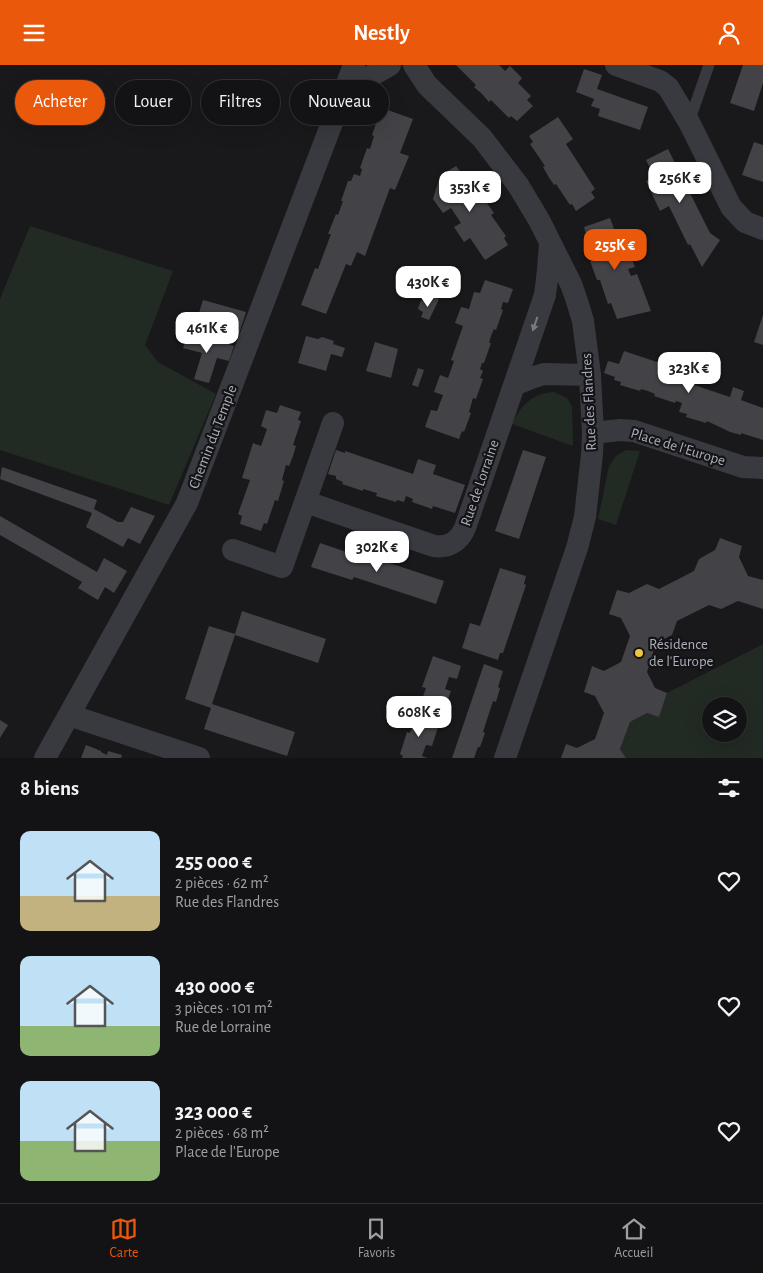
<!DOCTYPE html>
<html lang="fr">
<meta charset="utf-8">
<style>
body{margin:0;font-family:"Alegreya Sans",sans-serif;background:#202022;color:#f1f3f6;height:100vh;display:flex;flex-direction:column;font-size:19px;white-space:nowrap}
*{box-sizing:border-box;margin:0}
p{font-size:16px;color:#9d9ea0}
.icon{flex:none;width:28px;height:28px;fill:none;stroke:currentColor;stroke-width:2;stroke-linecap:round;stroke-linejoin:round}
.map{position:relative;height:693px;overflow:hidden}
.side{display:flex;flex-direction:column;background:#131214;flex:1}
.side>*{flex:none}
.hud{position:absolute;left:15px;top:15px;width:500px;height:45px;display:flex;gap:10px}
.buttons{position:absolute;left:702px;top:632px;display:grid;gap:10px}
.buttons a{display:grid;place-items:center;width:45px;height:45px;border-radius:50%;background:#131214;box-shadow:0 5px 20px #0002,0 0 0 1px #323234;font-size:25px}
.price{position:absolute;translate:-50% -42px;padding:0 11px;border-radius:10px;background:#fff;color:#222;font-size:16px;line-height:32px;filter:drop-shadow(0 1px 2px #0008)}
.price::after{content:'';position:absolute;left:50%;top:30px;width:15px;height:11px;margin-left:-8px;background:inherit;clip-path:polygon(0 0,100% 0,50% 100%)}
.price.on{background:#ea580c;color:#fff}
ul{padding:0;list-style:none}
li{display:flex;align-items:center;gap:15px;height:125px;padding:0 20px}
li span{display:grid;place-items:center;flex:none;width:140px;height:100px;border-radius:10px;color:#555}
li>.icon{margin-inline-start:auto}
span .icon{width:60px;height:60px;fill:#fffc;stroke-width:1}
li b{font-size:21px}
h2{display:flex;justify-content:space-between;align-items:center;height:60px;padding:0 20px;font-size:21px}
.tag{padding:0 18px;border-radius:22px;background:#131214;box-shadow:0 5px 20px #0002,0 0 0 1px #323234;font-size:18px;line-height:45px}
.tag.on{background:#ea580c;color:#fff}
header{display:flex;justify-content:space-between;align-items:center;height:65px;padding:0 20px;background:#ea580c;color:#fff;font-size:22px;font-weight:700}
.dock{display:flex;justify-content:space-around;align-items:center;height:70px;border-top:1px solid #323234;background:#131214;font-size:14px;color:#9d9ea0}
.dock a{display:grid;justify-items:center;gap:2px}
.dock .on{color:#ea580c}
.map>svg:first-child{display:block}
</style>
<header><svg class="icon" aria-label="menu" viewBox="0 0 24 24"><path d="M4 6h16M4 12h16M4 18h16"/></svg>Nestly<svg class="icon" aria-label="person" viewBox="0 0 24 24"><circle cx="12" cy="8" r="4"/><path d="M4 21q1-7 8-7t8 7"/></svg></header>
<div class="map">
<svg width="763" height="693" viewBox="0 0 763 693">
<rect width="100%" height="100%" fill="#19181a"/>
<!-- green -->
<path fill="#222a24" fill-rule="evenodd" d="M30,161L173,206L145,280L158,297L216,329L169,440L0,385V234Z
M554,327L567,333L572,341L573,381L512,359C520,341 533,328 554,327Z
M626,385L640,386L616,460L598,454L609,401L616,391Z
M763,579V693H626L620,684L630,657L647,648L659,652L667,628ZM711,641H739V669H711Z"/>
<!-- building -->
<path fill="#434347" d="M456,0H499L505,6L510,1L522,13L518,18L531,31L527,35L533,41L517,56L511,51L509,53L491,35L489,37L482,29L474,22L476,20Z
M743,0H763V18L754,46L730,38Z
M584,4L602,10L597,24L648,42L640,65L598,51L600,44L591,41L594,34L576,27Z
M385,44L413,54L400,88L409,91L395,125L390,123L365,191L357,187L351,201L346,199L326,249L301,240L315,203L318,204L331,169H328L336,149L338,150L343,136H341L348,116H351L354,109L360,111L362,104L360,103L367,83L370,84L374,71L372,70L379,50L382,51Z
M558,52L573,74L566,79L595,124L591,127L595,133L576,146L572,139L570,140L556,119L554,120L548,111L543,102L545,101L530,79L533,77L529,71Z
M754,77L763,80V117L742,110Z
M668,84L710,168L720,175L702,202L690,179L688,180L669,141L660,146L646,116L654,111L646,95Z
M456,101L480,132L482,131L494,148L491,150L506,171L504,173L508,180L485,195L470,173L464,177L454,162L461,158L451,143L443,148L433,134L440,111Z
M610,153L625,194L631,192L635,202L628,204L631,211L637,209L651,246L617,254L611,238L608,239L600,215H597L590,196L593,195L584,170L586,169L584,162Z
M485,215L513,224L508,238L503,237L501,244L503,245L496,265L494,264L491,271L489,278H491L484,298H482L480,304L483,306L480,313L483,314L476,334L473,333L469,347L471,348L464,367L462,366L459,374L425,362L431,345L437,346L443,330L434,327L440,310L448,313L454,296L451,295L463,261L455,258L461,242L469,244L474,227L480,228Z
M432,231L439,234L429,255L421,252L423,247L418,244L421,235L429,239Z
M203,235L246,247L239,269L226,265L230,255L199,248Z
M763,250V280L754,277Z
M189,267L234,281L229,296L217,293L209,318L194,314L202,288L183,283Z
M306,271L318,274L322,272L334,276L333,279L345,283L342,292L331,289L326,306L298,298Z
M375,277L398,284L391,313L366,306Z
M624,286L675,303L678,295L695,301L689,318L706,324L730,332L733,322L744,326L741,335L763,343V375L741,368V370L730,367L707,356L706,358L686,352L687,349L679,347L682,338L676,336L675,338L654,331L655,329L648,326L641,324L640,326L620,320L621,317L614,315L615,312L604,308L608,296L619,299Z
M418,303L424,305L418,322L412,320Z
M280,340L301,347L298,355L301,356L293,380L296,381L293,391L289,401L286,400L282,415L284,416L278,436L275,435L267,459L264,458L261,466L240,459L242,451L238,449L250,415L242,413L253,378L261,381L267,364L261,361L266,345L277,348Z
M336,385L345,388V386L413,409L418,394L436,400L433,409L465,420L455,448L433,441L432,444L412,437L413,434L406,431L404,437L397,435L396,437L376,431L377,428L363,424V426L342,419L343,417L336,414V411L328,409Z
M523,385L546,392L519,474L495,466Z
M2,402L97,435L94,444L118,457H123L131,442L155,451L140,479L128,473L123,482L86,462L92,448L0,414Z
M0,451L97,507L104,493L127,506L114,528L105,522L98,535L78,523L82,517L0,470Z
M720,473L742,481L739,492L748,511L763,515V544L738,536L721,544L709,540L677,556L672,570L656,578L647,607L655,623L667,628L659,652L647,648L630,657L620,684L626,693H561L566,679L577,683L595,674L604,648L595,631L584,627L592,601L604,606L621,597L630,571L621,553L609,549L617,525L629,528L647,519L659,524L694,506L699,494L715,485Z
M320,478L361,492L362,489L444,516L436,539L354,512L352,515L311,502Z
M500,503L526,511L524,519L526,520L503,588H500L498,595L462,583L470,558L480,561Z
M242,546L326,574L318,598L235,570L212,639L295,667L287,691L204,664L211,643L185,634L209,561L235,569Z
M433,591L461,601L457,614L449,612L445,624L451,626L443,648L420,640L426,623L422,622Z
M484,599L503,606L498,622L500,623L496,637L493,636L483,667L485,668L480,682H478L474,693H452Z
M416,651L439,659L432,681L426,680L422,691L427,693H402L403,691L400,689L407,667L410,668Z
M0,655L8,660L0,673Z
M86,680L101,686V687L107,690L108,686L122,690L121,693H81Z"/>
<g fill="none" stroke-linecap="round" stroke-linejoin="round">
<!-- service -->
<path stroke="#393a3f" stroke-width="11" d="M689,57L709,0"/>
<!-- minor -->
<path stroke="#393a3f" stroke-width="22" d="M414,0L427,20L482,73L518,120L539,155L571,219L577,236L583,256L590,310L593,368L592,389L585,452L577,483L505,693
M616,0L660,16L668,22L689,57L731,142L745,157L763,164
M342,31L357,19L390,0
M514,320L531,313L544,309L590,310
M593,368L620,365L634,366L743,402L763,403
M306,437L434,481C448,483 459,477 465,463L545,230L548,205L550,178
M233,485L282,502L333,358
M69,650L199,693
M45,693L187,438L354,0"/>
</g>
<!-- one-way arrows -->
<defs><path id="oneway-solid" d="M-6-.8H1V-3.2L6.5 0L1 3.2V.8H-6Z" transform="scale(1.25)"/></defs>
<use fill="#787a83" href="#oneway-solid" transform="translate(535 259) rotate(109)"/>
<!-- markers -->
<circle fill="#edc83e" stroke="#141315" stroke-width="2" cx="639" cy="588" r="5"/>
<g text-anchor="middle" dominant-baseline="central" stroke-width="4.5" stroke-linejoin="round" paint-order="stroke">
<!-- street labels -->
<g font-size="15" fill="#abaeba" stroke="#141315">
<text transform="translate(589 337) rotate(-93)">Rue des Flandres</text>
<text transform="translate(213 372) rotate(-69)">Chemin du Temple</text>
<text transform="translate(678 382) rotate(17)">Place de l'Europe</text>
<text transform="translate(480 418) rotate(-71)">Rue de Lorraine</text>
</g>
<!-- poi labels -->
<g font-size="15" fill="#abaeba" stroke="#141315" text-anchor="start">
<text x="649" y="579">Résidence<tspan x="649" dy="17">de l'Europe</tspan></text>
</g>
</g>
</svg>
<div class="buttons">
<a><svg class="icon" aria-label="layers" viewBox="0 0 24 24"><path d="M12 4l9 5-9 5-9-5zM3 14l9 5 9-5"/></svg></a>
</div>
<b class="price" style="left:680px;top:139px">256K €</b>
<b class="price" style="left:470px;top:148px">353K €</b>
<b class="price on" style="left:615px;top:206px">255K €</b>
<b class="price" style="left:428px;top:243px">430K €</b>
<b class="price" style="left:207px;top:289px">461K €</b>
<b class="price" style="left:689px;top:329px">323K €</b>
<b class="price" style="left:377px;top:508px">302K €</b>
<b class="price" style="left:419px;top:673px">608K €</b>
<div class="hud">
<a class="tag on">Acheter</a>
<a class="tag">Louer</a>
<a class="tag">Filtres</a>
<a class="tag">Nouveau</a>
</div>
</div>
<section class="side">
<h2>8 biens<svg class="icon" aria-label="filters" viewBox="0 0 24 24"><path d="M4 7h16M4 17h16"/><circle cx="9" cy="7" r="2"/><circle cx="15" cy="17" r="2"/></svg></h2>
<ul>
<li><span style="background:linear-gradient(#bfe0f5 65%,#c2b280 0)"><svg class="icon" aria-label="home" viewBox="0 0 24 24"><path d="M3 11l9-7 9 7M6 9v11h12V9"/></svg></span><div><b>255 000 €</b><p>2 pièces · 62 m²</p><p>Rue des Flandres</p></div><svg class="icon" aria-label="heart" viewBox="0 0 24 24"><path d="M12 20l-8-8c-3-5 5-10 8-4 3-6 11-1 8 4z"/></svg></li>
<li><span style="background:linear-gradient(#bfe0f5 70%,#8fb573 0)"><svg class="icon" aria-label="home" viewBox="0 0 24 24"><path d="M3 11l9-7 9 7M6 9v11h12V9"/></svg></span><div><b>430 000 €</b><p>3 pièces · 101 m²</p><p>Rue de Lorraine</p></div><svg class="icon" aria-label="heart" viewBox="0 0 24 24"><path d="M12 20l-8-8c-3-5 5-10 8-4 3-6 11-1 8 4z"/></svg></li>
<li><span style="background:linear-gradient(#bfe0f5 60%,#8fb573 0)"><svg class="icon" aria-label="home" viewBox="0 0 24 24"><path d="M3 11l9-7 9 7M6 9v11h12V9"/></svg></span><div><b>323 000 €</b><p>2 pièces · 68 m²</p><p>Place de l'Europe</p></div><svg class="icon" aria-label="heart" viewBox="0 0 24 24"><path d="M12 20l-8-8c-3-5 5-10 8-4 3-6 11-1 8 4z"/></svg></li>
</ul>
</section>
<nav class="dock">
<a class="on"><svg class="icon" aria-label="map" viewBox="0 0 24 24"><path d="M3 6l6-2 6 2 6-2v14l-6 2-6-2-6 2zM9 4v14M15 6v14"/></svg>Carte</a>
<a><svg class="icon" aria-label="saved" viewBox="0 0 24 24"><path d="M7 4h10v16l-5-4-5 4z"/></svg>Favoris</a>
<a><svg class="icon" aria-label="home" viewBox="0 0 24 24"><path d="M3 11l9-7 9 7M6 9v11h12V9"/></svg>Accueil</a>
</nav>
